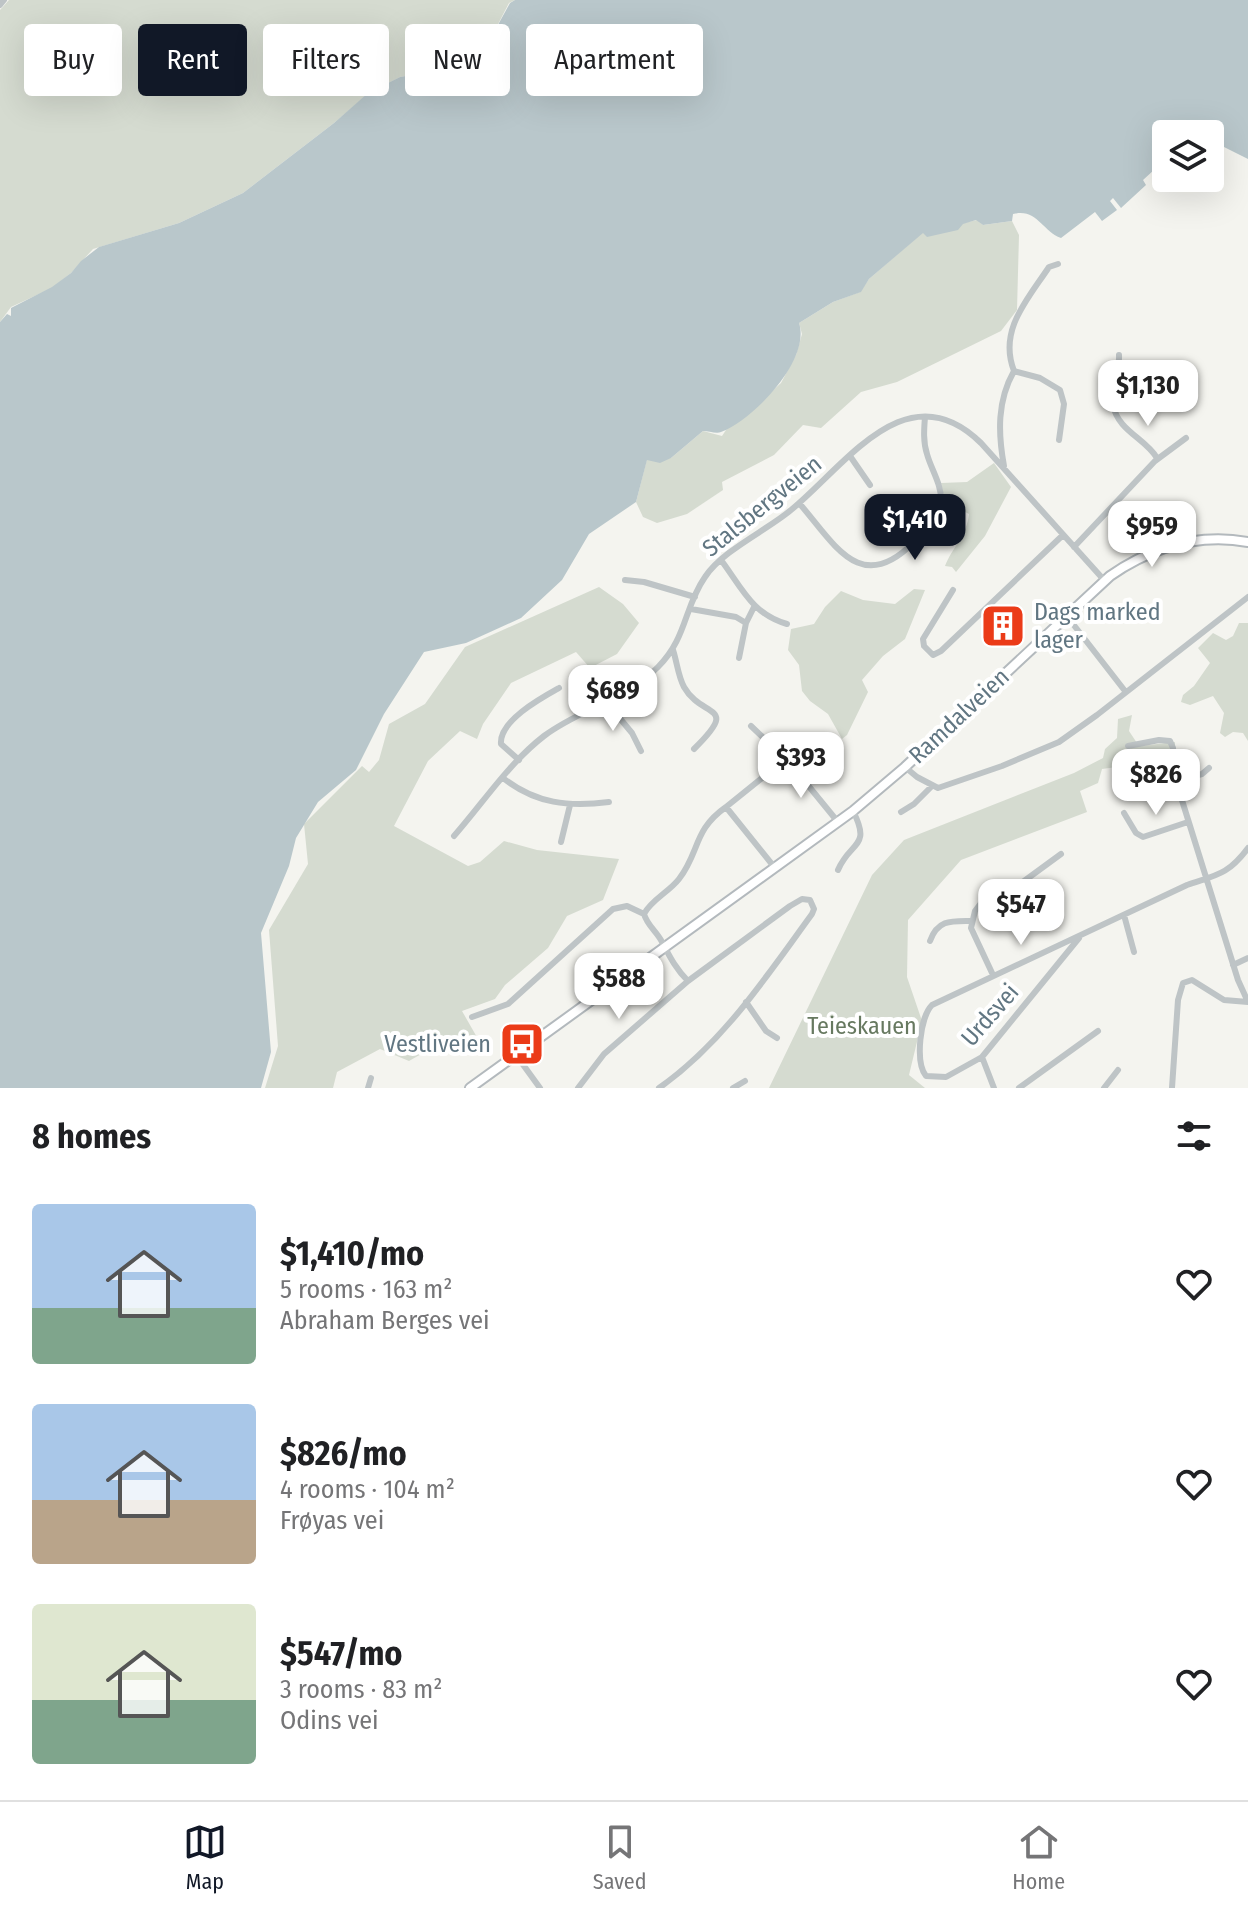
<!DOCTYPE html>
<meta charset="utf-8">
<style>
body{margin:0;font-family:"Fira Sans Condensed",sans-serif;background:#f6f6f6;color:#202124;height:100vh;display:flex;flex-direction:column;font-size:30px;white-space:nowrap}
*{box-sizing:border-box;margin:0}
p{font-size:26px;color:#757577}
.icon{flex:none;width:44px;height:44px;fill:none;stroke:currentColor;stroke-width:2;stroke-linecap:round;stroke-linejoin:round}
.map{position:relative;height:1088px;overflow:hidden}
.side{display:flex;flex-direction:column;background:#fff;flex:1}
.side>*{flex:none}
.hud{position:absolute;left:24px;top:24px;width:800px;height:72px;display:flex;gap:16px}
.controls{position:absolute;left:1152px;top:120px;display:grid;gap:16px}
.controls a{display:grid;place-items:center;width:72px;height:72px;border-radius:8px;background:#fff;box-shadow:0 8px 32px #0002;font-size:40px}
.price{position:absolute;translate:-50% -68px;padding:0 18px;border-radius:16px;background:#fff;color:#222;font-size:26px;line-height:52px;filter:drop-shadow(0 2px 4px #0008)}
.price::after{content:'';position:absolute;left:50%;top:48px;width:24px;height:18px;margin-left:-12px;background:inherit;clip-path:polygon(0 0,100% 0,50% 100%)}
.price.selected{background:#111827;color:#fff}
ul{padding:0;list-style:none}
li{display:flex;align-items:center;gap:24px;height:200px;padding:0 32px}
li span{display:grid;place-items:center;flex:none;width:224px;height:160px;border-radius:8px;color:#555}
li>.icon{margin-inline-start:auto}
span .icon{width:96px;height:96px;fill:#fffc;stroke-width:1}
li b{font-size:34px}
h2{display:flex;justify-content:space-between;align-items:center;height:96px;padding:0 32px;font-size:34px}
.tag{padding:0 28px;border-radius:8px;background:#fff;box-shadow:0 8px 32px #0002;font-size:28px;line-height:72px}
.tag.selected{background:#111827;color:#fff}
.tabs{display:flex;justify-content:space-around;align-items:center;height:112px;border-top:2px solid #e0e0e0;background:#fff;font-size:22px;color:#757577}
.tabs a{display:grid;justify-items:center;gap:4px}
.tabs .selected{color:#111827}
.map>svg:first-child{display:block}
</style>
<div class="map">
<svg width="1248" height="1088" viewBox="0 0 1248 1088">
<rect width="100%" height="100%" fill="#f4f4ef"/>
<!-- green -->
<path fill="#d5dbd0" d="M9,0H515L509,3L488,43L467,65L400,77L369,93L334,123L243,193L179,223L93,249L71,273L52,288L11,307L0,322V10Z
M977,220L983,225L1012,221L1019,235L1017,310L1001,331L897,382L861,392L821,428L803,425L774,455L722,482L723,490L687,514L657,523L643,517L636,502L647,459L671,458L703,431L722,436L728,427L747,414L781,383L796,355L802,334L799,323L833,302L860,292L869,279L923,232Z
M994,463L1011,487L985,536L956,572L952,567L945,566C952,548 967,535 969,514L945,502L941,483L967,482Z
M599,587L623,604L639,623L617,654L590,668L576,652L511,683L483,724L477,739L460,731L428,761L394,826L468,866L480,862L504,841L537,850L619,859L603,900L567,916L548,948L505,985L495,999L462,1011L482,1046L466,1051L451,1037L409,1061L380,1049L337,1072L333,1088H265L278,1046L269,930L308,864L304,824L362,766L369,772L379,760L389,724L425,704L465,647Z
M914,589L925,590L905,639L883,656L862,680L868,692L847,735L842,739L828,714L810,701L802,691L799,665L788,650L791,629L814,624L825,607L841,591L863,600L895,604Z
M1239,623H1248V741L1243,733L1233,732L1225,737L1220,733L1224,713L1213,696L1190,705L1181,702L1183,695L1194,686L1210,663L1198,648L1213,633L1226,640L1233,636Z
M1132,715L1129,731L1139,746L1175,742V753L1183,761L1184,774L1164,782L1125,788L1124,766L1102,769L1098,783L1080,791L1087,812L961,860L908,920L907,977L922,1021L909,1075L925,1088H769L872,875L904,840L1074,773L1103,758L1105,749L1117,738L1118,719Z"/>
<!-- water -->
<path fill="#b9c7cb" d="M515,0H1248V159L1210,140V134H1166V159L1143,180L1146,185L1121,208L1113,198L1110,201L1117,210L1102,221L1095,212L1061,238C1042,231 1037,208 1013,214L1012,221L983,225L976,220L963,224L958,230L927,237L923,233L869,279L861,292L833,302L799,323C811,360 754,419 721,432C717,434 708,431 703,431L671,458L660,463L647,460L636,502L589,534L562,580L521,618L466,643L424,652L384,714L356,770L318,802L296,838L289,866L261,933L271,1052L261,1088H0V322L7,314L11,316V308L52,287L71,273L81,261L99,247L179,223L243,193L334,123L368,93L400,77L467,65L488,43L510,3Z"/>
<g fill="none" stroke-linecap="round" stroke-linejoin="round">
<!-- secondary casing -->
<g stroke="#b3b9bd" stroke-width="12">
<path id="secondary" d="M470,1088L853,811L905,767L1110,576C1152,547 1197,533 1248,542"/>
</g>
<!-- minor -->
<path stroke="#bec4c6" stroke-width="6" d="M0,5L4,0
M1119,355C1120,371 1111,393 1113,405C1118,431 1145,438 1157,458
M1014,371C998,330 1028,299 1049,267L1058,264
M850,456L870,485
M1004,466C998,433 997,401 1014,371L1040,378L1060,390L1064,404L1059,440
M799,503C834,543 860,597 914,542C925,531 940,518 941,501C942,485 931,469 927,454C923,442 924,429 925,417
M1074,547L1155,461L1186,438
M721,560C742,588 752,614 787,624
M625,580L644,582L695,597
M953,590L923,639L924,646L933,655L941,651L1063,535
M691,609L736,617L746,623
M1066,615L1125,691
M673,650C677,662 678,676 684,687C702,719 741,703 694,749
M739,658L746,623L754,607
M607,703L632,733L641,751
M751,726L789,762L838,822
M1128,746L1159,740L1170,741L1173,748L1176,781
M519,760L501,744C499,721 541,698 559,688
M905,767L917,777L938,788L1002,766L1059,742L1097,715L1248,597
M503,778C536,804 569,807 609,802
M726,807L767,774L782,755
M901,812L914,804L932,786
M1124,813L1136,833L1143,837L1188,822
M454,836C483,803 509,763 544,736C580,709 625,700 658,667C687,638 684,607 705,577C723,550 766,531 791,510C846,465 907,370 981,443L1104,580
M561,842L570,805
M838,870C850,841 872,848 853,811
M1020,884V902L1025,920
M644,914C651,900 669,892 679,879C700,852 693,830 726,807L775,868
M1124,915L1134,952
M1079,938L982,1057L946,1077L926,1076C915,1062 920,1017 932,1005L1187,885C1216,875 1228,875 1248,848
M930,941C938,919 952,921 972,921
M1233,965L1248,958
M993,975L971,928L975,911L991,890L1020,884L1061,854
M746,1002L766,1031L777,1038
M472,1017L508,1004L613,909L627,906L644,914C647,925 657,932 662,942C670,957 676,969 688,981L790,906L802,899L810,900L814,909L812,914C766,977 723,1043 659,1088
M516,1055L540,1088
M982,1057L994,1088
M368,1088L371,1078
M578,1088L604,1054L688,981
M733,1088L745,1081
M1019,1088L1098,1031
M1104,1088L1118,1070
M1172,1088L1178,1000L1183,983L1192,980L1224,1000L1248,1002L1238,980L1176,781L1202,774L1209,768"/>
<!-- secondary -->
<use href="#secondary" stroke="#fff" stroke-width="8"/>
</g>
<!-- icons -->
<defs>
<g id="building-square" transform="scale(2.3)"><rect x="-9" y="-9" width="18" height="18" rx="4" fill="#eb3b18" stroke="#fff"/><path d="M-4-6H4V6H1V3H-1V6H-4ZM-2.5-4.3h1.7v1.8h-1.7ZM.8-4.3h1.7v1.8H.8ZM-2.5-1h1.7V.8h-1.7ZM.8-1h1.7V.8H.8Z" fill="#fff"/></g>
<g id="bus-square" transform="scale(2.3)"><rect x="-9" y="-9" width="18" height="18" rx="4" fill="#eb3b18" stroke="#fff"/><path d="M-5-6H5V4H4V6H2V4H-2V6H-4V4H-5ZM-3.5-4V0h7V-4ZM-3.5 1.2v1.5H-2V1.2ZM2 1.2v1.5H3.5V1.2Z" fill="#fff"/></g>
</defs>
<g fill-rule="evenodd">
<use href="#building-square" x="1003" y="626"/>
<use href="#bus-square" x="522" y="1044"/>
</g>
<g text-anchor="middle" dominant-baseline="central" stroke-width="8" stroke-linejoin="round" paint-order="stroke">
<!-- street labels -->
<g font-size="24" fill="#617682" stroke="#fff">
<text transform="translate(762 506) rotate(-39)">Stalsbergveien</text>
<text transform="translate(959 716) rotate(-43)">Ramdalveien</text>
<text transform="translate(990 1015) rotate(-49)">Urdsvei</text>
</g>
<!-- poi labels -->
<g font-size="24" fill="#617682" stroke="#fff" text-anchor="start">
<text x="1034" y="612">Dags marked<tspan x="1034" dy="28">lager</tspan></text>
<text x="491" y="1044" text-anchor="end">Vestliveien</text>
</g>
<!-- park labels -->
<g font-size="24" fill="#677960" stroke="#fff">
<text x="862" y="1026">Teieskauen</text>
</g>
</g>
</svg>
<div class="controls">
<a><svg class="icon" aria-label="layers" viewBox="0 0 24 24"><path d="M12 4l9 5-9 5-9-5zM3 14l9 5 9-5"/></svg></a>
</div>
<b class="price" style="left:1148px;top:428px">$1,130</b>
<b class="price selected" style="left:915px;top:562px">$1,410</b>
<b class="price" style="left:1152px;top:569px">$959</b>
<b class="price" style="left:613px;top:733px">$689</b>
<b class="price" style="left:801px;top:800px">$393</b>
<b class="price" style="left:1156px;top:817px">$826</b>
<b class="price" style="left:1021px;top:947px">$547</b>
<b class="price" style="left:619px;top:1021px">$588</b>
<div class="hud">
<a class="tag">Buy</a>
<a class="tag selected">Rent</a>
<a class="tag">Filters</a>
<a class="tag">New</a>
<a class="tag">Apartment</a>
</div>
</div>
<section class="side">
<h2>8 homes<svg class="icon" aria-label="filters" viewBox="0 0 24 24"><path d="M4 7h16M4 17h16"/><circle cx="9" cy="7" r="2"/><circle cx="15" cy="17" r="2"/></svg></h2>
<ul>
<li><span style="background:linear-gradient(#a9c7e8 65%,#7fa58c 0)"><svg class="icon" aria-label="home" viewBox="0 0 24 24"><path d="M3 11l9-7 9 7M6 9v11h12V9"/></svg></span><div><b>$1,410/mo</b><p>5 rooms · 163 m²</p><p>Abraham Berges vei</p></div><svg class="icon" aria-label="heart" viewBox="0 0 24 24"><path d="M12 20l-8-8c-3-5 5-10 8-4 3-6 11-1 8 4z"/></svg></li>
<li><span style="background:linear-gradient(#a9c7e8 60%,#b9a48a 0)"><svg class="icon" aria-label="home" viewBox="0 0 24 24"><path d="M3 11l9-7 9 7M6 9v11h12V9"/></svg></span><div><b>$826/mo</b><p>4 rooms · 104 m²</p><p>Frøyas vei</p></div><svg class="icon" aria-label="heart" viewBox="0 0 24 24"><path d="M12 20l-8-8c-3-5 5-10 8-4 3-6 11-1 8 4z"/></svg></li>
<li><span style="background:linear-gradient(#dfe7d0 60%,#7fa58c 0)"><svg class="icon" aria-label="home" viewBox="0 0 24 24"><path d="M3 11l9-7 9 7M6 9v11h12V9"/></svg></span><div><b>$547/mo</b><p>3 rooms · 83 m²</p><p>Odins vei</p></div><svg class="icon" aria-label="heart" viewBox="0 0 24 24"><path d="M12 20l-8-8c-3-5 5-10 8-4 3-6 11-1 8 4z"/></svg></li>
</ul>
</section>
<nav class="tabs">
<a class="selected"><svg class="icon" aria-label="map" viewBox="0 0 24 24"><path d="M3 6l6-2 6 2 6-2v14l-6 2-6-2-6 2zM9 4v14M15 6v14"/></svg>Map</a>
<a><svg class="icon" aria-label="saved" viewBox="0 0 24 24"><path d="M7 4h10v16l-5-4-5 4z"/></svg>Saved</a>
<a><svg class="icon" aria-label="home" viewBox="0 0 24 24"><path d="M3 11l9-7 9 7M6 9v11h12V9"/></svg>Home</a>
</nav>
